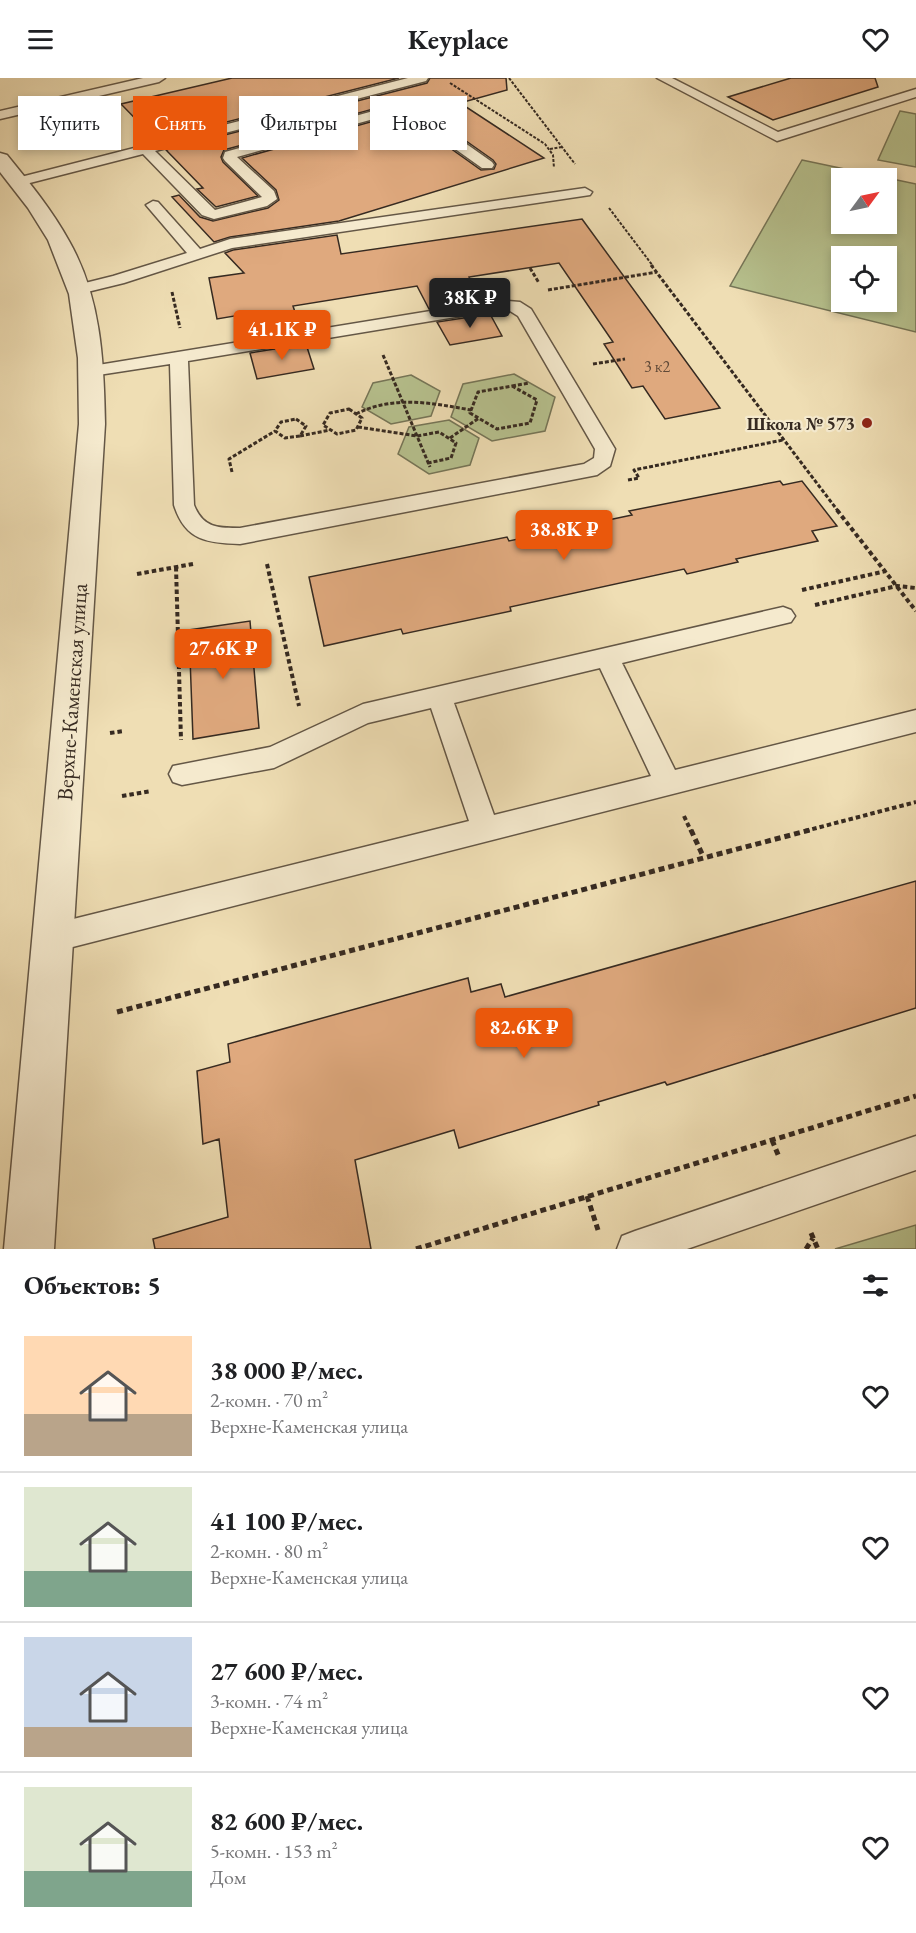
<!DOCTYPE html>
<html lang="ru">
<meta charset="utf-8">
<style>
body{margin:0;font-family:"EB Garamond",serif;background:#f6f6f6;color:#202124;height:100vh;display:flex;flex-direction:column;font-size:22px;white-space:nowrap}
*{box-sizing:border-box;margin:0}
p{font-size:20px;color:#757577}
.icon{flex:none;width:33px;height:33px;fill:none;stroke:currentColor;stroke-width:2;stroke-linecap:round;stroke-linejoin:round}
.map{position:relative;height:1171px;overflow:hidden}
.drawer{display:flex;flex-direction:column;background:#fff;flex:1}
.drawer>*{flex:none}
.top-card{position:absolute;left:18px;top:18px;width:600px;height:54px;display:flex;gap:12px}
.needle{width:39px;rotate:57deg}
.controls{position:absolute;left:831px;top:90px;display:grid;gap:12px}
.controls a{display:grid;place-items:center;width:66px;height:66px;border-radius:0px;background:#fff;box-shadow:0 3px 9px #0003;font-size:30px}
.price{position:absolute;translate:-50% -51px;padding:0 14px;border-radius:6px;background:#ea580c;color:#fff;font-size:20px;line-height:39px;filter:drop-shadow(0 2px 3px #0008)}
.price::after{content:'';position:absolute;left:50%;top:36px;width:18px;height:14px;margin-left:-9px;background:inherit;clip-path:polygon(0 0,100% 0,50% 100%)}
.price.selected{background:#222;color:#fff}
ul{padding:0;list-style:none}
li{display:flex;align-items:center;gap:18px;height:150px;padding:0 24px}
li+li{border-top:2px solid #e0e0e0}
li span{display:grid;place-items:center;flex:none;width:168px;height:120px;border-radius:0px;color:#555}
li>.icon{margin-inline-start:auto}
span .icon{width:72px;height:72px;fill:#fffc;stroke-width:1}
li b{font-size:26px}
h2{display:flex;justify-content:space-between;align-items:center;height:72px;padding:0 24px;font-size:26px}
.pill{padding:0 21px;border-radius:0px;background:#fff;box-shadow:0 3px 9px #0003;font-size:21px;line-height:54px}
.pill.selected{background:#ea580c;color:#fff}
header{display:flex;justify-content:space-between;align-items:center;height:78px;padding:0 24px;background:#fff;font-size:27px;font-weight:700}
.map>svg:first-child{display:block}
</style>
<header><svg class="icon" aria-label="menu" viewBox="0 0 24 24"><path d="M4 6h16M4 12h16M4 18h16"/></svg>Keyplace<svg class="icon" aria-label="heart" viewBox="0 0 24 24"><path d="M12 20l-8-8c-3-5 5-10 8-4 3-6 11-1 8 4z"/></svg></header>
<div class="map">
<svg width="916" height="1171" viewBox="0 0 916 1171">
<rect width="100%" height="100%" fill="#efdeb4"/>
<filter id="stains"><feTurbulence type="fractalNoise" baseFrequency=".00333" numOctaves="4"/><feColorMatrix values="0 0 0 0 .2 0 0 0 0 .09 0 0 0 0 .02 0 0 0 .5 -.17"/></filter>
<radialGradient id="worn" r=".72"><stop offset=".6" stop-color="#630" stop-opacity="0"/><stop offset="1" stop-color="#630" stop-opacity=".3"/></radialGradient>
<!-- green -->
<path fill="#b7c28f" stroke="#767658" stroke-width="1.5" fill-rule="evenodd" d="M900,33L916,36V89L878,82Z
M802,82L916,106V254L730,208ZM842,100H886V146H842ZM842,178H886V224H842Z
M514,296L555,319L545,353L492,363L451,339L463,306Z
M411,297L440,313L431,338L391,346L362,329L373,305Z
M449,342L479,360L470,387L429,396L398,376L409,349Z
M916,1147V1171H835Z"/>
<!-- building -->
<path fill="#dfa97e" stroke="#362a21" stroke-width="1.5" d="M232,0H399L156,62L121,26Z
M430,0H506L507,12L460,25L544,80L339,143L230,159L214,164L172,119L179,117L200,139L213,143L268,130L279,122L276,112L242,80L395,37L405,38L481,92L494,91L496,86L493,82L415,27L395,25L224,72L221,79L223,84L258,118L216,129L197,111L203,110L166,72L427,5Z
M791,0H875L878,9L773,42L728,19Z
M582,141L720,330L665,341L643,308L632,310L604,266L613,264L559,185L469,199L482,222L429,231L417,208L293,228L301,252L247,261L240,237L217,241L209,200L244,195L225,175L233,172L337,157L341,176Z
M490,236L502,258L450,267L437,244Z
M306,266L314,291L257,301L250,275Z
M780,403L783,407L802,403L837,448L812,453L818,463L736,481L738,484L687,496L684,491L510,529L511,533L403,556L401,551L324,568L309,499L507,459L509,463L632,437L629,433Z
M250,543L259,650L193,661L189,552Z
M916,803V930L667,1007L665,1004L598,1024L599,1027L459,1070L454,1052L355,1082L371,1171H155L153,1161L228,1139L219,1061L203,1066L197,993L230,984L228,966L468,900L471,914L501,906L505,919Z"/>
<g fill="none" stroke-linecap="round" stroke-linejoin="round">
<!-- lane casing -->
<g stroke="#645746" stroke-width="3">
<path id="lane" d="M143,0H165L159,4L0,41V33Z
M408,0H428L426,3L155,73L215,132L262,119L225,83L223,80L225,74L395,27L414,29L492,84L494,87L492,90H482L406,36L395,35L237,79L274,113L277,121L267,128L214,141L202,137L143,76L18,108L11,104L13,101Z
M657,0H672L778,54L916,11V19L777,63Z
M585,110L592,114L590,117L232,170L124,205L79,216L71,211L73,208L113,198L187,175L146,127L153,123L158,124L200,171L230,161Z
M498,222L520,224L531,231L615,371L610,388L597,397L240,466C206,465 185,462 174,427L170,286L92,298L86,297L83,293L86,289L92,288ZM498,232L510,233L518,238L595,371L594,380L584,386L240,450C218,450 203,450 194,427L188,283Z
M783,529L791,532L795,538L791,544L622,585L675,692L916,632V654L53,874L43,870L38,860L43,850L53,846L469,743L431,630L368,645L274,690L182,707L173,704L169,696L173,688L270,669L363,626ZM600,590L651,698L494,737L454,625Z
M916,1058V1092L687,1171H617L622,1158L635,1153Z"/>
</g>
<!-- street casing -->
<g stroke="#645746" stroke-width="3">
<path id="street" d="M0,75L7,77C29,104 52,132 69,163C101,219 104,283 105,346L54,1171H4L79,346L78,280L69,216L48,162L28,130L0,94Z"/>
</g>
<!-- path-far3 -->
<path stroke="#362a21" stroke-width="2" stroke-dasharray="3 1.5" stroke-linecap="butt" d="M509,0L575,86
M450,5L545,66L553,77L554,90
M550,71L562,69
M609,130L653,188"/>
<!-- path-far2 -->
<path stroke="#362a21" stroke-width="3" stroke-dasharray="4 2" stroke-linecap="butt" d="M651,187L838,433
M530,190L539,205
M548,212L657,194
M172,214L180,250
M383,277L430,389
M593,286L625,281
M512,308L537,322L530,345L497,351L470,335L478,314Z
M512,308L529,305
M349,331L362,340L356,352L337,356L323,347L330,335Z
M356,336C394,317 431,325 471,332
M296,341L306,348L300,358L285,360L275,353L281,344Z
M358,349L417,358L439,354L456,365L451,380L428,385
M300,358L330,352
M450,360L479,340
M232,394L229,381L275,353
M628,402L639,400L634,392L783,362"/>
<!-- path-far1 -->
<path stroke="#362a21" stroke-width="4" stroke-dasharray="4.5 3" stroke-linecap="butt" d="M837,432L916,533
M267,486L299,628
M176,489L181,662
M137,496L193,486
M802,512L886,493
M815,527L897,508L916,510
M110,655L124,653
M122,718L151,713
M684,738L691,753
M805,753L916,724"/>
<!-- path -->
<path stroke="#362a21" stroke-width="5" stroke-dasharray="6 4" stroke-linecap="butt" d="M691,752L703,778
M117,934L810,752
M772,1062L779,1079
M587,1118L598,1152
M811,1155L818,1171
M416,1171L916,1018
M806,1171L813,1160"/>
<!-- lane -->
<use href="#lane" fill="#f5eace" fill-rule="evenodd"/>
<!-- street -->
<use href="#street" fill="#f5eace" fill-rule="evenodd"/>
</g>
<!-- markers -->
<circle fill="#8f2418" stroke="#f5eace" stroke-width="2" cx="867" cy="345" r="6"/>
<g text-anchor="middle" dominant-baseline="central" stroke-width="4.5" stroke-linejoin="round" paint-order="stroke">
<!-- far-number labels -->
<g font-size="16" fill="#604a38">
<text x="657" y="288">3 к2</text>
</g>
<!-- far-poi labels -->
<g font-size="18" font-weight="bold" fill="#362a21" stroke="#f5eace" text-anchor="end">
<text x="855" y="345">Школа № 573</text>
</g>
<!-- street labels -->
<g font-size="22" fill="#362a21" stroke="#f5eace">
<text transform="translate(72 614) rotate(-86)">Верхне-Каменская улица</text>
</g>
</g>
<rect width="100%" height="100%" filter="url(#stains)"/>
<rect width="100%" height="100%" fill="url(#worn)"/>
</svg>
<div class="controls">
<a><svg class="needle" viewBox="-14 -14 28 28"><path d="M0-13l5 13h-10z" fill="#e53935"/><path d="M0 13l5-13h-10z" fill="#757577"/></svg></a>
<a><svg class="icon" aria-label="locate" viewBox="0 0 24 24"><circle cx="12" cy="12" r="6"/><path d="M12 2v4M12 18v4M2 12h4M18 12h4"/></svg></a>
</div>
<b class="price selected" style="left:470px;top:251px">38K ₽</b>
<b class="price" style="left:282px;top:283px">41.1K ₽</b>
<b class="price" style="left:564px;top:483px">38.8K ₽</b>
<b class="price" style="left:223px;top:602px">27.6K ₽</b>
<b class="price" style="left:524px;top:981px">82.6K ₽</b>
<div class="top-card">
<a class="pill">Купить</a>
<a class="pill selected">Снять</a>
<a class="pill">Фильтры</a>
<a class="pill">Новое</a>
</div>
</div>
<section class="drawer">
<h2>Объектов: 5<svg class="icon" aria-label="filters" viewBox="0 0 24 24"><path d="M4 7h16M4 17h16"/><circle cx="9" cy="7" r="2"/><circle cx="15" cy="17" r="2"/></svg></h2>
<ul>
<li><span style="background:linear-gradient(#ffd9b3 65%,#b9a48a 0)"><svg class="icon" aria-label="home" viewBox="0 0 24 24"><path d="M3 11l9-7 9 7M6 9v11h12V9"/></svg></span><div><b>38 000 ₽/мес.</b><p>2-комн. · 70 m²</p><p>Верхне-Каменская улица</p></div><svg class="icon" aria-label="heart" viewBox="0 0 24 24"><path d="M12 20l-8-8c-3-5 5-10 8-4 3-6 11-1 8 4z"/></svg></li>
<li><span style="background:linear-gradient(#dfe7d0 70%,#7fa58c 0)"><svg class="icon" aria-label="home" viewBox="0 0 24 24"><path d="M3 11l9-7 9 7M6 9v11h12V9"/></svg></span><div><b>41 100 ₽/мес.</b><p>2-комн. · 80 m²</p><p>Верхне-Каменская улица</p></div><svg class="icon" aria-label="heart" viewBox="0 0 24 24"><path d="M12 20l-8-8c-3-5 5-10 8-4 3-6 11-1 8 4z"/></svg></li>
<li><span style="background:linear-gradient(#c9d6e8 75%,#b9a48a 0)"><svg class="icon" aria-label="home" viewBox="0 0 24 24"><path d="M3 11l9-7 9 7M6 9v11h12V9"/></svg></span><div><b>27 600 ₽/мес.</b><p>3-комн. · 74 m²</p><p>Верхне-Каменская улица</p></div><svg class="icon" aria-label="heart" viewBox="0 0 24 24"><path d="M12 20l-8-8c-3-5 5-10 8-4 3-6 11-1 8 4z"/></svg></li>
<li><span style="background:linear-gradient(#dfe7d0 70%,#7fa58c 0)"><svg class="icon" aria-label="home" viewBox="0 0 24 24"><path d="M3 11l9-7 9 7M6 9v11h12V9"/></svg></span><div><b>82 600 ₽/мес.</b><p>5-комн. · 153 m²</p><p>Дом</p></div><svg class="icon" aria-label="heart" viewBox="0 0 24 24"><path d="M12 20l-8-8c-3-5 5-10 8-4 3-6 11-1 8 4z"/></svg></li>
</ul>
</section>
